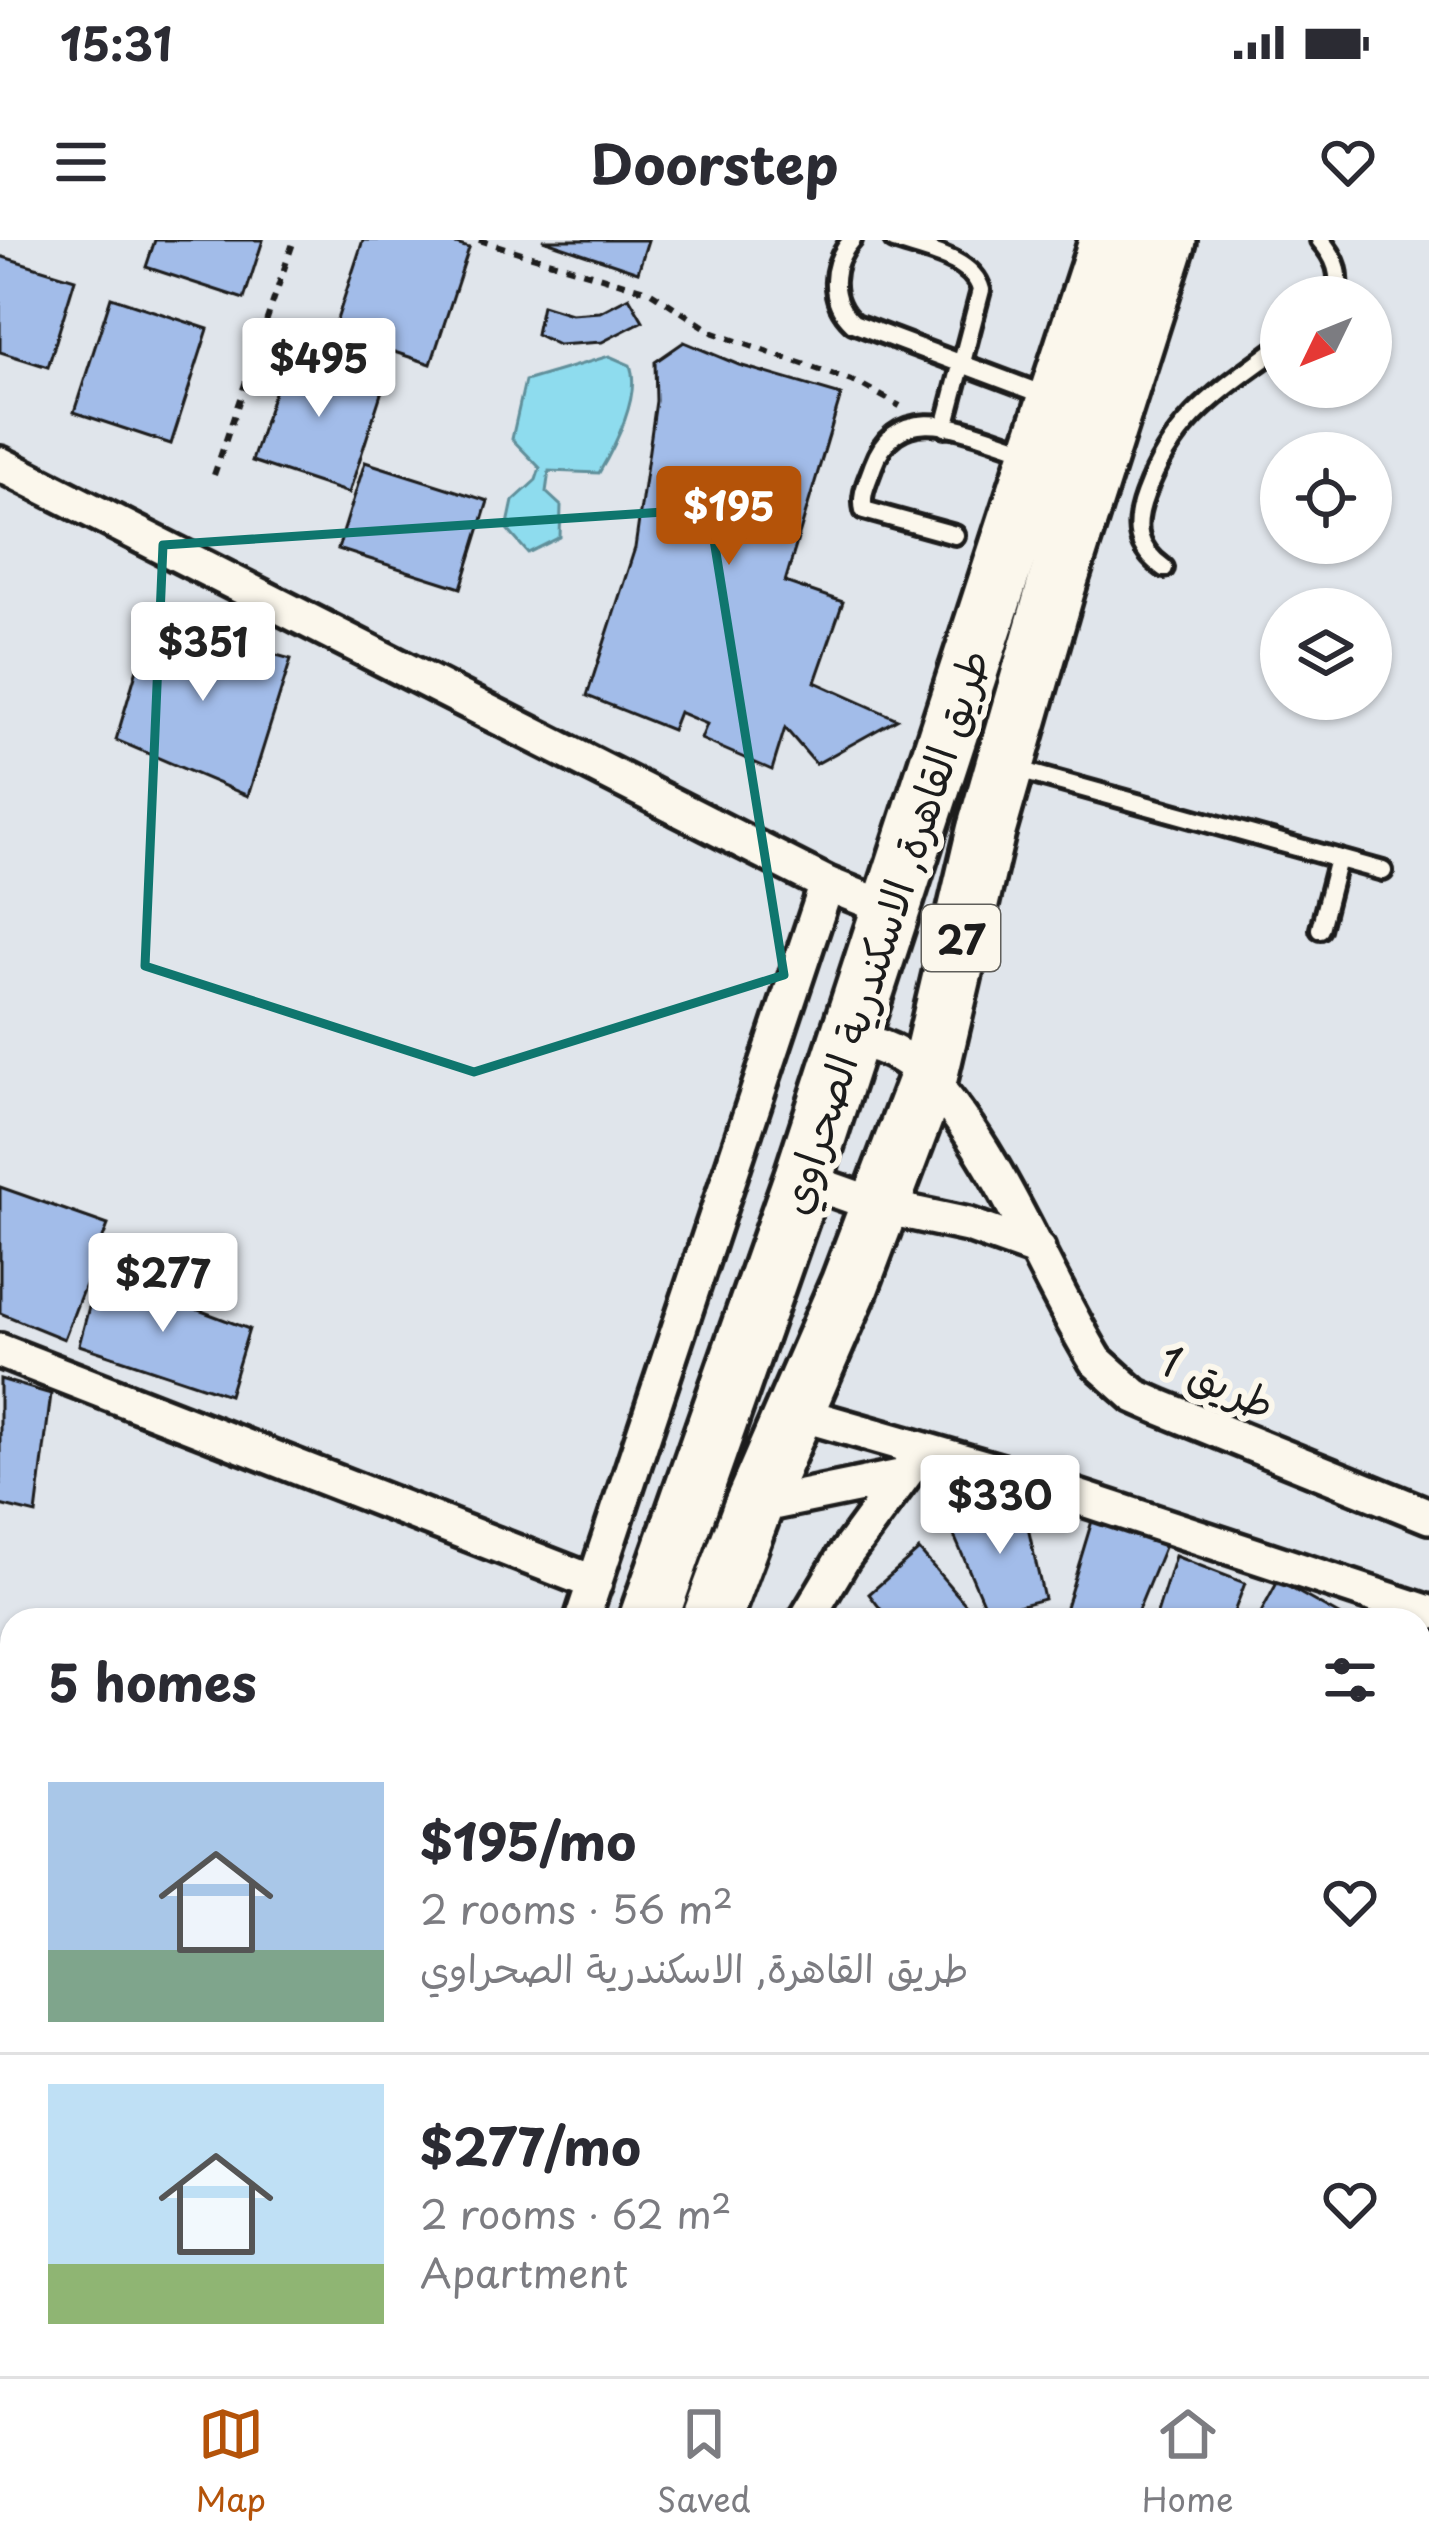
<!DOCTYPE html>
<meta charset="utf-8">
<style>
body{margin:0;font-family:"Playpen Sans","Playpen Sans Arabic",sans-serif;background:#f2f2f3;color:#2b2b33;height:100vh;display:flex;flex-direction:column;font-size:45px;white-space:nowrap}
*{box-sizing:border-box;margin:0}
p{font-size:39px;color:#7c7c81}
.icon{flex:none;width:66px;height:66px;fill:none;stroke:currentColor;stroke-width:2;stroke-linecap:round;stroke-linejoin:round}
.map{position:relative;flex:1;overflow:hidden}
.side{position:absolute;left:0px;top:1368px;width:1431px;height:768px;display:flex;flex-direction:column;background:#fff;border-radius:36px 36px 0 0;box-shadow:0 3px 9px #0004}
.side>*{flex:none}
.needle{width:78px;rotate:227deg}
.fabs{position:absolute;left:1260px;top:36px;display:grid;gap:24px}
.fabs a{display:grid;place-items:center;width:132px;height:132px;border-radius:50%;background:#fff;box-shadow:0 3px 9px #0004;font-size:60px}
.price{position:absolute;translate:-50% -102px;padding:0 27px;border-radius:12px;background:#fff;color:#222;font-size:39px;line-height:78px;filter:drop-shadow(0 3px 6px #0008)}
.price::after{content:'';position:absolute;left:50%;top:72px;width:36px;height:27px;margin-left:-18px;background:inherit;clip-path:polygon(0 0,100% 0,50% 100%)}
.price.selected{background:#b45309;color:#fff}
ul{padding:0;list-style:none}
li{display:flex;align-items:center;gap:36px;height:300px;padding:0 48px}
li+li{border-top:3px solid #e1e1e2}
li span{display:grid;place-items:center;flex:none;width:336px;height:240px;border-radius:0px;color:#555}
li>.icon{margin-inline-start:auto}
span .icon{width:144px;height:144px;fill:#fffc;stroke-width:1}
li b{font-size:51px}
h2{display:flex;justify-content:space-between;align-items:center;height:144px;padding:0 48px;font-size:51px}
.status{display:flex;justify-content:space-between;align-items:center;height:84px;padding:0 60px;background:#fff;direction:ltr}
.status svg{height:33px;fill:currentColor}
header{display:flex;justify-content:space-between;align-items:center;height:156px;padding:0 48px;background:#fff;font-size:54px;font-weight:700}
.tab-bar{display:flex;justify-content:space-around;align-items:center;height:168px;border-top:3px solid #e1e1e2;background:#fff;font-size:33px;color:#7c7c81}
.tab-bar a{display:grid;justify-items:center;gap:6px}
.tab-bar .selected{color:#b45309}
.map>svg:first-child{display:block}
</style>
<div class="status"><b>15:31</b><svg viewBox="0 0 49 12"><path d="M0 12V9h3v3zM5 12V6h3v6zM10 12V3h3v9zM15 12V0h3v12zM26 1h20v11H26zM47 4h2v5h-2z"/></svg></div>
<header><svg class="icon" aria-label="menu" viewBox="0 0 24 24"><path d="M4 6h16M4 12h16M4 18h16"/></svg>Doorstep<svg class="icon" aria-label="heart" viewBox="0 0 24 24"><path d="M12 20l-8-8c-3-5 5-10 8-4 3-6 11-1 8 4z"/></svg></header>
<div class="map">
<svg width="1429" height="2136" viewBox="0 0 1429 2136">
<rect width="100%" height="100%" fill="#e0e5eb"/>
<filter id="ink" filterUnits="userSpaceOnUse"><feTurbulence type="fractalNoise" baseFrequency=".00833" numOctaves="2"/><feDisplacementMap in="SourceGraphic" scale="24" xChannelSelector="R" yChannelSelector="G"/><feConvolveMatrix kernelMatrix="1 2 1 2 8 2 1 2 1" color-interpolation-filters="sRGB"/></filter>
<g filter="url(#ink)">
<!-- green -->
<path fill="#b3d691" stroke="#687956" stroke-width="3" d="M0,1950L12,1953V2124H240L236,2136H0Z"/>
<!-- water -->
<path fill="#8edcee" stroke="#608f9a" stroke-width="3" d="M609,116L630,125C641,155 615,206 599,233L549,231L546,252L561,266L560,297L528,313L507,289L513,261L536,240L540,228L512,199L525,141Z"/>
<!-- building -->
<path fill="#a2bce9" stroke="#1c1c1c" stroke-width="3" d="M155,0H263L244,59L146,27Z
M363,0H443L469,8L431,124L333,92Z
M543,0H648L638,32Z
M0,16L75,39L48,127L0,112Z
M111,57L208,89L171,204L74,172Z
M629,57L643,81L602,102L558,105L536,94L542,65L571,74L600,72Z
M684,102L739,125L841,155L785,342L843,362L815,442L897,479L816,524L785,488L772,530L701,499L707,484L679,472L672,490L587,456L635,308L656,161L655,122Z
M289,106L386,138L349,253L252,221Z
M365,222L488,261L461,348L338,309Z
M151,381L291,419L248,556L116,500Z
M0,947L108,985L64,1099L0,1073Z
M98,1032L249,1089L229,1155L79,1105Z
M0,1139L51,1154L36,1274L0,1265Z
M1022,1261L1044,1359L988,1374L949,1284Z
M1092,1281L1165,1305L1134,1380H1062Z
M919,1310L979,1380H889L869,1354Z
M1175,1316L1245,1343L1231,1380H1155Z
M1278,1341L1346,1379L1257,1380Z
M1419,1410L1429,1423V1464L1419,1469Z
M1419,1554L1429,1555V1576L1419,1623Z
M1419,1811L1429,1815V1935L1419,1931Z
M1260,2124H1390L1418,2136H1255Z"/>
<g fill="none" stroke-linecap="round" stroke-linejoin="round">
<!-- lane casing -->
<g stroke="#1c1c1c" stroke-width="26">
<path id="lane" d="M852,0C830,25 828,60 853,83L1050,157
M894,0C922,10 973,18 981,50L945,187
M1320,0C1336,18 1342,34 1336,57
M955,295L864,270C860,254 868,241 873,226C900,151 978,197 1034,212
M1164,328C1136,308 1133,287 1145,255C1173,179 1218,152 1281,106
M1011,528L1383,631
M1320,689L1338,619"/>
</g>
<!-- street casing -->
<g stroke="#1c1c1c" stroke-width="42">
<path id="street" d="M0,224L827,644L889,669
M846,799C877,802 907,815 929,839C1002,920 1040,1029 1096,1121L1135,1156L1160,1167L1429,1276
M803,939L879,966L968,985L1038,1010
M0,1111L595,1343
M793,1172L1005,1233L1429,1373
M753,1267L900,1237
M582,1380L827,644
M806,1380L843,1318L921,1212
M0,1461L12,1465
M0,1923L12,1925
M1419,1965L1429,1968"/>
</g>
<!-- highway casing -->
<g stroke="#1c1c1c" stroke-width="66">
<path id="highway" d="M648,1380L803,939L1109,0
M711,1380L753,1267L850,1044L928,838L986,591L1056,347L1167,0
M384,2136L388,2124
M442,2136L447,2124"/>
</g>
<!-- path -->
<path stroke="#1c1c1c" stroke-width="6" stroke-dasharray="9 9" stroke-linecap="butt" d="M479,0L651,52L714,93L860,144L900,166
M214,235L294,0
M1419,1718L1429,1692"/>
<!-- lane -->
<use href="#lane" stroke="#fbf7ec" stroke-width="16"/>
<!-- street -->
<use href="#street" stroke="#fbf7ec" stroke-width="33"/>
<!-- highway -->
<use href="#highway" stroke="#fbf7ec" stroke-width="57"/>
</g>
</g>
<!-- marked area -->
<path fill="none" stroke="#0f766e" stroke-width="9" stroke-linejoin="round" d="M709,269L784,735L474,832L145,726L163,305Z"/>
<g text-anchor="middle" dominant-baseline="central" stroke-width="12" stroke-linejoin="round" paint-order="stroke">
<!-- shield labels -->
<rect fill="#fbf7ec" stroke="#5f5e5a" stroke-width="3" x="922" y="665" width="78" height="66" rx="9"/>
<g font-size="39" font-weight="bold" fill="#1c1c1c">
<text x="961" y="698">27</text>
</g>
<!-- street labels -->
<g font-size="42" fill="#1c1c1c" stroke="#fbf7ec">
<text transform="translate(882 691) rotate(-72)">طريق القاهرة, الاسكندرية الصحراوي</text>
<text transform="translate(1218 1140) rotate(24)">طريق 1</text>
</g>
</g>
</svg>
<div class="fabs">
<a><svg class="needle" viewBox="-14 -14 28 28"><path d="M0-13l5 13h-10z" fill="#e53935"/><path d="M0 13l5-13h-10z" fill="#7c7c81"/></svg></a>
<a><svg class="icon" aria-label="locate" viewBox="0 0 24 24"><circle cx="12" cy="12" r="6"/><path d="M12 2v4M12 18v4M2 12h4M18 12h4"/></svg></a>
<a><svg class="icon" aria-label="layers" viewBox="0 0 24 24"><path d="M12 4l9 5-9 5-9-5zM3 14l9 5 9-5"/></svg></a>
</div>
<b class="price" style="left:319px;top:180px">$495</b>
<b class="price selected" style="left:729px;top:328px">$195</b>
<b class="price" style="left:203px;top:464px">$351</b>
<b class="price" style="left:163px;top:1095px">$277</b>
<b class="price" style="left:1000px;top:1317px">$330</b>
<section class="side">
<h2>5 homes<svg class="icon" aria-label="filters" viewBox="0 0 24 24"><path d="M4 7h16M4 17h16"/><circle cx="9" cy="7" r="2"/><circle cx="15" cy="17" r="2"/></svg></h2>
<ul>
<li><span style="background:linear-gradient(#a9c7e8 70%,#7fa58c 0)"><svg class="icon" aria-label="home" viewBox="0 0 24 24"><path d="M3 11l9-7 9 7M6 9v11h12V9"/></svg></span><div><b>$195/mo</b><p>2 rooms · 56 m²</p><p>طريق القاهرة, الاسكندرية الصحراوي</p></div><svg class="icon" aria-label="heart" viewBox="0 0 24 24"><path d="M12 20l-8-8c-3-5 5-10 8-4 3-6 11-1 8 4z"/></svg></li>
<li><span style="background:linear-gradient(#bfe0f5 75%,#8fb573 0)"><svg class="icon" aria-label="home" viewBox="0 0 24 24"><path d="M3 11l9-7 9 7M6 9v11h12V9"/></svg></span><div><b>$277/mo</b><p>2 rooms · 62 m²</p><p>Apartment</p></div><svg class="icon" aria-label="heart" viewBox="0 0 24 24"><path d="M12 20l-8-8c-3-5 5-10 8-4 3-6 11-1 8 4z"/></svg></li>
</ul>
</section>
</div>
<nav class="tab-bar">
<a class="selected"><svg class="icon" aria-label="map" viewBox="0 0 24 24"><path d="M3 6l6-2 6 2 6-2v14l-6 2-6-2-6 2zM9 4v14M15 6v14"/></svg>Map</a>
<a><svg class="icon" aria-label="saved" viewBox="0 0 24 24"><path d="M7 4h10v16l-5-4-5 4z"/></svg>Saved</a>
<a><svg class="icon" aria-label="home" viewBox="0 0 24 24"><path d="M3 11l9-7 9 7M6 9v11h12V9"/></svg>Home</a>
</nav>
